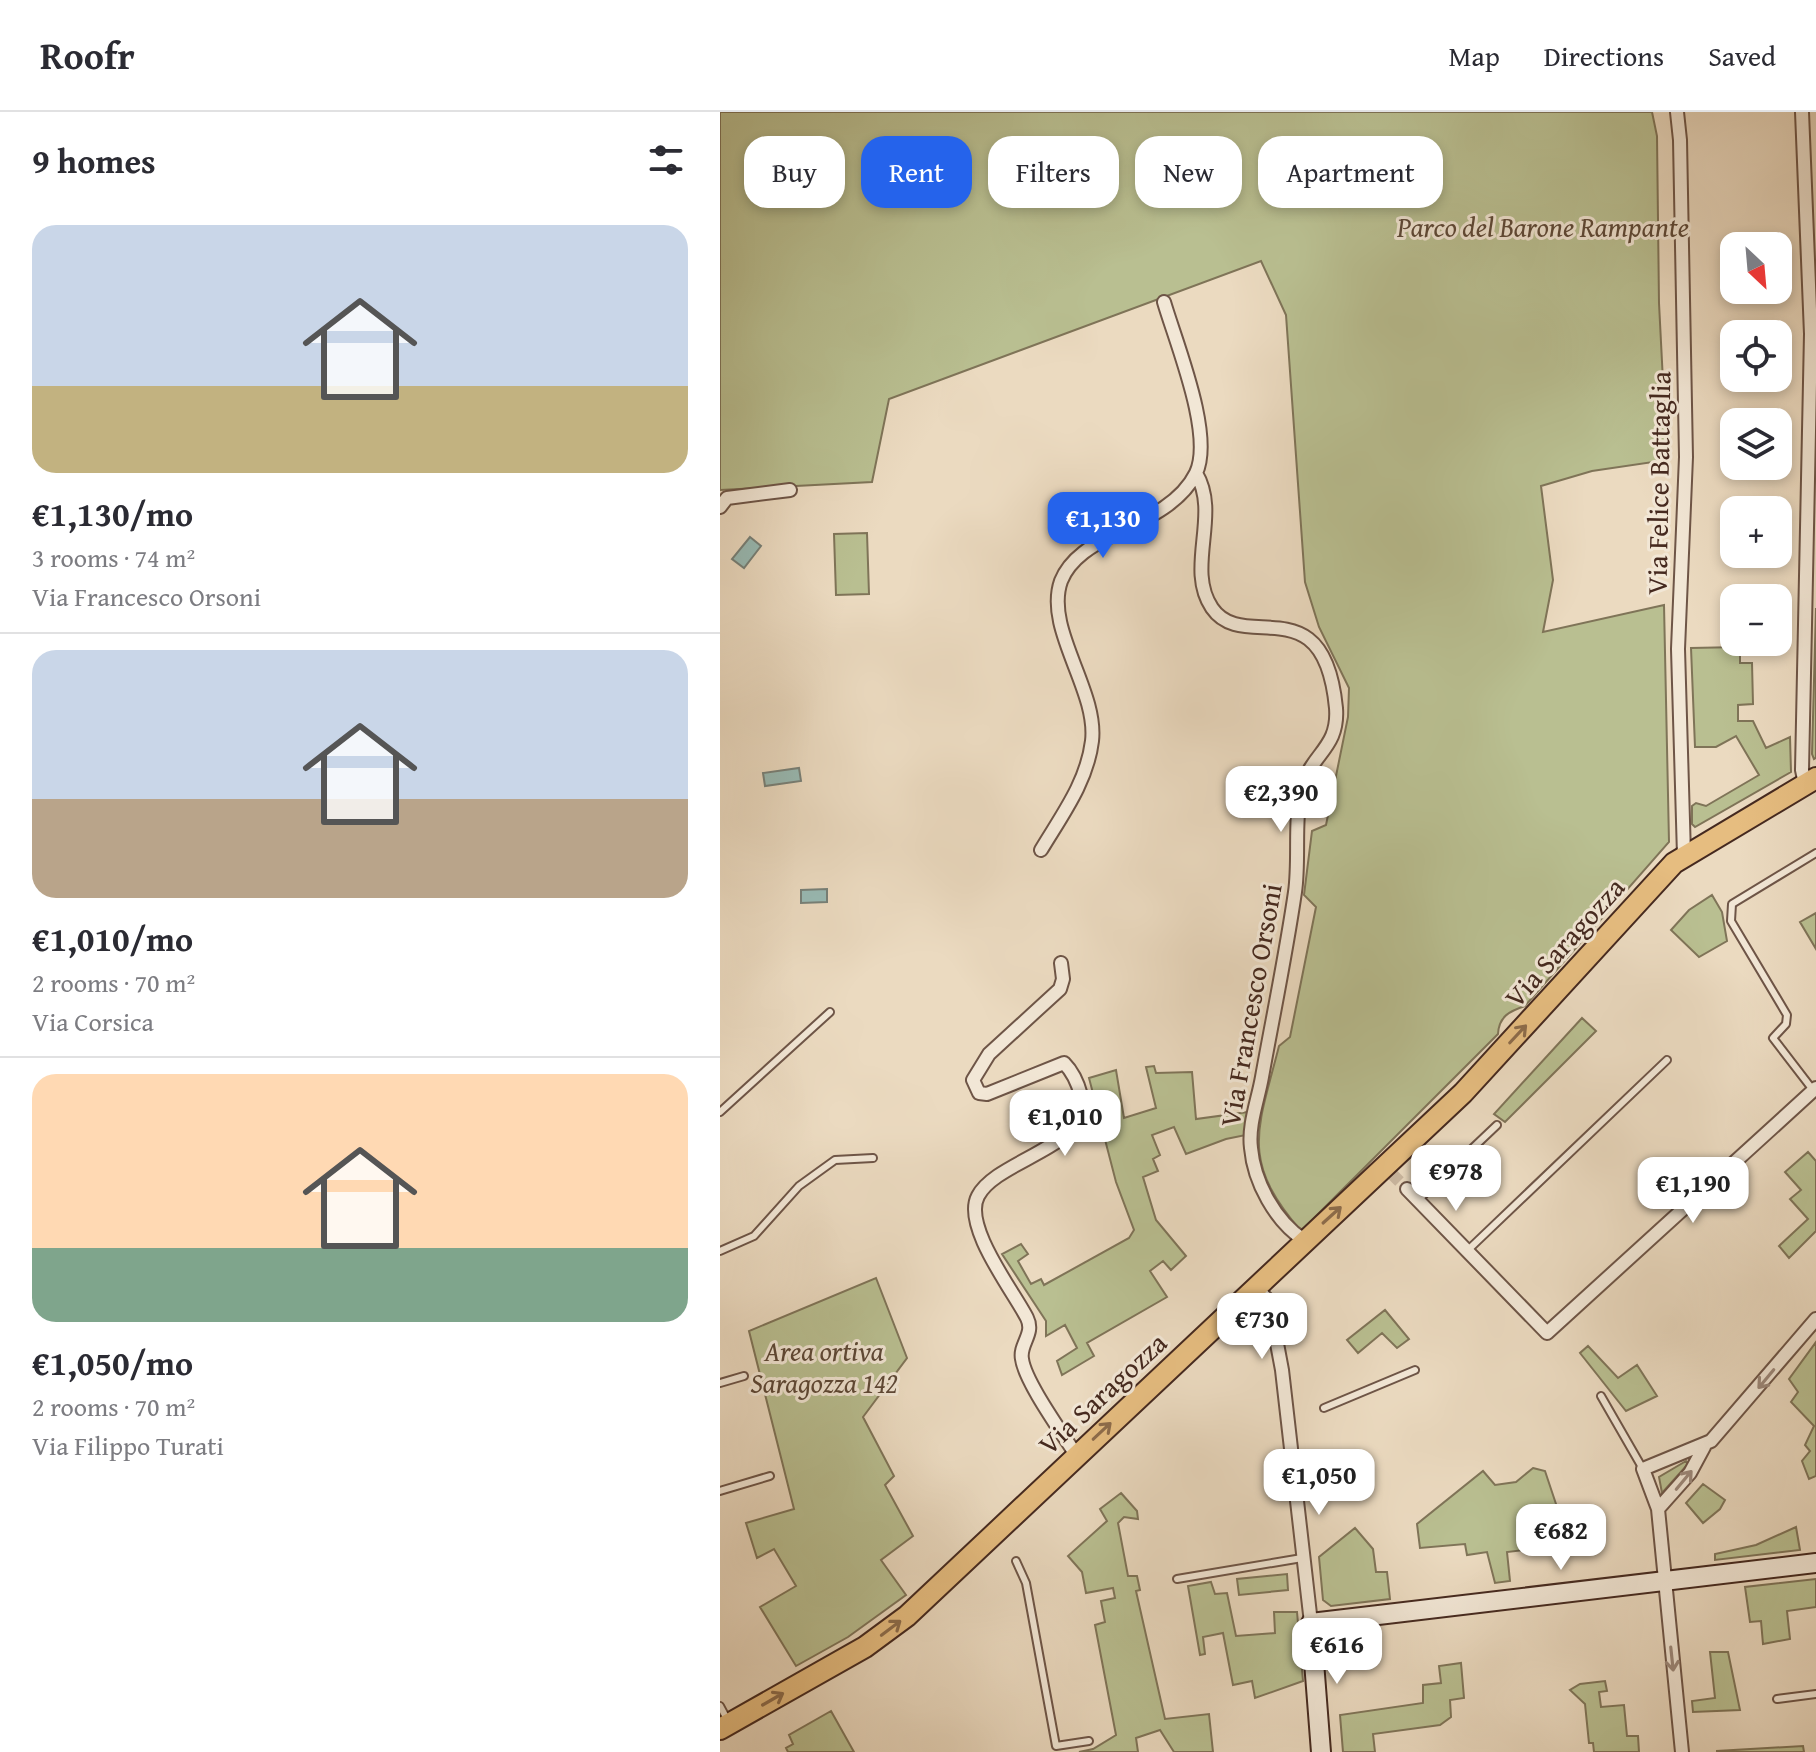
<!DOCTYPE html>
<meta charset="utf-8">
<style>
body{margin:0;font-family:"Gentium Book Plus",serif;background:#f2f2f3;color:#2b2b33;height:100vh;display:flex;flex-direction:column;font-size:30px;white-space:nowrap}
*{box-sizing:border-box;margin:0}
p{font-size:26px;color:#7c7c81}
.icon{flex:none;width:44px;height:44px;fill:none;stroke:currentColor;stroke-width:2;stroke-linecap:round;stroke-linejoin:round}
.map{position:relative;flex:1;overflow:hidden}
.panel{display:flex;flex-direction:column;background:#fff;width:720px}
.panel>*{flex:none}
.top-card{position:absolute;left:24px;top:24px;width:760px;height:72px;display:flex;gap:16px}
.needle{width:52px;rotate:154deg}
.controls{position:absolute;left:1000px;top:120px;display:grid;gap:16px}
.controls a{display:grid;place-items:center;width:72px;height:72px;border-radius:16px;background:#fff;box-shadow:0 4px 12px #0003;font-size:40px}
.price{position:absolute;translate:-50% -68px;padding:0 18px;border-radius:16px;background:#fff;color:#222;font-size:26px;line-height:52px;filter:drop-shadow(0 2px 4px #0008)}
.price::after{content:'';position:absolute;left:50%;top:48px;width:24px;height:18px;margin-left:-12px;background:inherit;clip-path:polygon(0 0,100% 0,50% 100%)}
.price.on{background:#2563eb;color:#fff}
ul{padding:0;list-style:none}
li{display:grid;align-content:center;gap:16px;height:424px;padding:0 32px}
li+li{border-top:2px solid #e1e1e2}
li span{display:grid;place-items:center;height:248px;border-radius:24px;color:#555}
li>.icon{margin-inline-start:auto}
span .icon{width:144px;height:144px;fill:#fffc;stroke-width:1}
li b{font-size:34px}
h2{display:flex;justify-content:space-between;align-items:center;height:96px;padding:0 32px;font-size:34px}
.pill{padding:0 28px;border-radius:24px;background:#fff;box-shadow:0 4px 12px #0003;font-size:28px;line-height:72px}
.pill.on{background:#2563eb;color:#fff}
header{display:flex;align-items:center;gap:48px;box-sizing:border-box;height:112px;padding:0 40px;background:#fff;border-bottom:2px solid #e1e1e2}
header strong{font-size:38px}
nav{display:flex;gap:44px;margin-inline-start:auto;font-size:28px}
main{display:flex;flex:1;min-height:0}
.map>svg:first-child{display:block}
</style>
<header>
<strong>Roofr</strong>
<nav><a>Map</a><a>Directions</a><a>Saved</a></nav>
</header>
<main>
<section class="panel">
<h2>9 homes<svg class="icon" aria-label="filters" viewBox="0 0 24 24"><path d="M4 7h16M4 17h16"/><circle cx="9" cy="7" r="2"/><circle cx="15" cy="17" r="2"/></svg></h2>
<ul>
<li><span style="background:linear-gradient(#c9d6e8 65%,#c2b280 0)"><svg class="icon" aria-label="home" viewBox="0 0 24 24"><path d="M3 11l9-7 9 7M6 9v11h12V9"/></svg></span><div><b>€1,130/mo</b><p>3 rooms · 74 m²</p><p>Via Francesco Orsoni</p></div></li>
<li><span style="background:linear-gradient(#c9d6e8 60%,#b9a48a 0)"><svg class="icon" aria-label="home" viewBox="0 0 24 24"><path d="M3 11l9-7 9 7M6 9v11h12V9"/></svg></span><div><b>€1,010/mo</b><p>2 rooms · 70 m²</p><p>Via Corsica</p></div></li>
<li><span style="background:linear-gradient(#ffd9b3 70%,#7fa58c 0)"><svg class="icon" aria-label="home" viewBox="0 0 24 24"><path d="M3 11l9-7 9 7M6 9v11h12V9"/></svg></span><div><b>€1,050/mo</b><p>2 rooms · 70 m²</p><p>Via Filippo Turati</p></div></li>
</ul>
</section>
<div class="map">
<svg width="1096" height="1640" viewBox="0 0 1096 1640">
<rect width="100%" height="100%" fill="#ebdac0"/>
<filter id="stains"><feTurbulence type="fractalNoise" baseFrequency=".0025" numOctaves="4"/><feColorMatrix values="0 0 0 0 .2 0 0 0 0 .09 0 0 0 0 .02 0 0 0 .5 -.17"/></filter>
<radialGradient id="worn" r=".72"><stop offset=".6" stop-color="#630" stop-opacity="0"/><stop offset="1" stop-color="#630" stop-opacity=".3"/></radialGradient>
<!-- green -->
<path fill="#b9bf91" stroke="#7f7458" stroke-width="2" d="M0,0H932L937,24L939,191L947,348L872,359L821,374L833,468L823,520L944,493L949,730L805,894C790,899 779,904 778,922L581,1119C519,1048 538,1017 559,934L570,925L596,795L584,783L592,719L606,713L628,605L629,576L599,515L585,470L566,203L541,149L169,287L152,370L0,378Z
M147,421L149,482L116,483L114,422Z
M1096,496V646L1094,647L1092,642Z
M1020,535V551H1032L1033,592L1018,593V609H1033L1046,636L1070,625L1071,660L975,715L972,712V694L976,691L986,694L1039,663L1016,624L996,635H975L971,536Z
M992,783L1002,800L1007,829L979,845L951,818L969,798Z
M1096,801V837L1080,810Z
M862,906L876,919L785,1010L774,1002Z
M434,954L436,961L472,960L476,1007L528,1000L526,1023L506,1027L466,1042L454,1015L432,1023L440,1043L433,1047L438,1059L423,1065L436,1108L466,1144L451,1158L443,1149L430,1159L447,1185L367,1231L374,1244L342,1263L337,1249L357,1236L345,1213L326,1224V1209L282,1142L301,1132L308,1142L298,1149L311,1172L321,1167L324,1173L409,1126L414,1118L396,1070L369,966L396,958L404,1006L436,996L426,955Z
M1088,1040L1096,1049V1119L1069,1146L1059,1134L1088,1107L1070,1087L1081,1078L1065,1060Z
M156,1166L187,1246L143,1305L174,1364L165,1373L193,1424L161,1448L186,1483L128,1525L76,1554L40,1495L76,1474L54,1437L37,1446L26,1411L74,1397L29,1219Z
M665,1198L689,1227L677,1236L662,1221L638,1241L627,1228Z
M1096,1230V1364L1089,1367L1082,1349L1090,1339L1085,1333L1094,1314L1071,1290L1078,1280L1069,1267Z
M868,1234L898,1266L917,1253L937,1284L906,1299L860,1241Z
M966,1349L968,1352L942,1381L939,1365Z
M813,1356L825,1359L843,1413L844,1433L787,1440L790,1469L775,1471L767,1440L747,1443L745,1432L700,1436L697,1412L763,1359L775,1373L796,1370Z
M983,1372L1005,1388L1000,1397L983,1411L966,1391Z
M401,1381L417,1399L418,1407L404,1405L398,1411L408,1464H417L420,1478L416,1479L445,1607L489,1602L493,1640H454L440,1618L416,1626L418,1640H359L373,1637L396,1623L375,1513L385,1510L381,1489L395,1486L393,1476L366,1481L362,1460L348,1444L387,1409L380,1397Z
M1076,1415L1080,1438L995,1448V1442L1036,1433Z
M635,1416L653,1437L656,1460H667L670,1487L611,1494L603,1488L599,1445Z
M567,1462L568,1478L519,1483L517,1467Z
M1096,1467V1495L1067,1499L1070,1527L1043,1532L1041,1509L1030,1510L1025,1475Z
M491,1470L495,1482L507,1481L516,1524L555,1521L554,1500H577L583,1569L535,1586L532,1569L513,1573L503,1521L483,1525L485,1542L480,1543L468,1474Z
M990,1540H1008L1020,1598L973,1600L972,1589L995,1586Z
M741,1551L744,1586L730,1588L731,1605L720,1613L653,1622L655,1640H623L620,1603L703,1591V1573L721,1571L719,1554Z
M885,1569L887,1579L879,1580L881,1595L904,1593L907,1624H918L919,1640H874L873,1631H869L865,1592L850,1578L860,1572Z
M111,1599L134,1640H68L66,1636L73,1632L69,1623Z
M1083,1634L1084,1640H997V1639Z"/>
<!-- water -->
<path fill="#98bab4" stroke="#778078" stroke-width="2" d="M30,425L41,434L24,456L12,447Z
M79,656L81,669L45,674L43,661Z
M107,777V790L81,791V778Z"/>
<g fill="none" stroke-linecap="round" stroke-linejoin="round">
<!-- street-tunnel -->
<path stroke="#cab7a0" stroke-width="12" stroke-dasharray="12 6" stroke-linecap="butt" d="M671,1061L687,1077"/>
<!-- lane casing -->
<g stroke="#6e5547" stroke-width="10">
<path id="lane" d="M1093,978L1053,926L1066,912L1067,903L1011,809L1012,792L1096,741
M0,1000L110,900
M698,1088L777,1013
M748,1138L947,948
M0,1139L34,1124L79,1074L115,1048L153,1046
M0,1271L24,1264
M881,1284L923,1357
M604,1296L695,1258
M0,1379L50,1364
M296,1449L306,1471L336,1634L369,1629
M457,1467L582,1446
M1057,1587L1096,1582
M0,1594L8,1609"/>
</g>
<!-- street casing -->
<g stroke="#6e5547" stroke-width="16">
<path id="street" d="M957,0L960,28L966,345L958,537L964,743
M1082,0L1091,222L1082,658L1085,672
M476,361C501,403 465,456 492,496C524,543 604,471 616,596C619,635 593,641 583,672C573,706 580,745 575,780C566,842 553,904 542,965C538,988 528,1013 531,1036C534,1070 555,1109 584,1128
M0,395L7,386L70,378
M321,738C342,703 367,670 372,629C378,578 324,517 341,469C350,446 374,432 395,422C424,408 461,392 476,361C494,323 456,231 444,190
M341,851L343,867L340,877L269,942L253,968L259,981L267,982L344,951C352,959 358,972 361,983C375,1034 277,1047 258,1084C242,1114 294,1180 307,1206C315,1222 299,1232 302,1247C305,1270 343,1322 356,1343
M687,1077L827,1221L1096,976
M535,1175L549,1189L562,1258L591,1511
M938,1397L970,1361L984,1335
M962,1640L938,1397L923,1357L991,1329L1096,1207"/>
</g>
<!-- secondary casing -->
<g stroke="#45291f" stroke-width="22">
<path id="secondary" d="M601,1640L591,1511L1096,1451"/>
</g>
<!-- primary casing -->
<g stroke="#45291f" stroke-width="24">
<path id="primary" d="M0,1617L145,1535L187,1504L743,981L954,751L1096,666"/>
</g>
<!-- lane -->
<use href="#lane" stroke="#f2e7d6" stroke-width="6"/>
<!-- street -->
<use href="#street" stroke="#f2e7d6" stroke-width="12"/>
<!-- secondary -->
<use href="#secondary" stroke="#f2e7d6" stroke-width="18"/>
<!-- primary -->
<use href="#primary" stroke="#e6bd80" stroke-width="20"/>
</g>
<!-- one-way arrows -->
<defs><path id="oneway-shaft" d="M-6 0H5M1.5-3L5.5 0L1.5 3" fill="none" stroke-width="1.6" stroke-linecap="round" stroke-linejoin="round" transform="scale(2)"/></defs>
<g stroke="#8d6c4b">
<use href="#oneway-shaft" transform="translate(798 922) rotate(-47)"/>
<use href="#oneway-shaft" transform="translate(612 1103) rotate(-42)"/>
<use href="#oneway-shaft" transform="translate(382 1319) rotate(-43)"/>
<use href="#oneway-shaft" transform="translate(171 1516) rotate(-37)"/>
<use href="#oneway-shaft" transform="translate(53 1587) rotate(-30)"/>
</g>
<g stroke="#9c887a">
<use href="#oneway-shaft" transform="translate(1046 1267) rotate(130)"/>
<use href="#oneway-shaft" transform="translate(964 1368) rotate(-50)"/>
<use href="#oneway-shaft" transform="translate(952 1547) rotate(84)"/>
</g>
<g text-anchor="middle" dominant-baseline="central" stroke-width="6" stroke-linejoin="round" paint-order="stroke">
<!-- park labels -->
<g font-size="28" font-style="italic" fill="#5c4736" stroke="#f2e7d6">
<text x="823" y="114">Parco del Barone Rampante</text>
<text x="104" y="1238">Area ortiva<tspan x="104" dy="32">Saragozza 142</tspan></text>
</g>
<!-- street labels -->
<g font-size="28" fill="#45291f" stroke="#f2e7d6">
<text transform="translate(938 371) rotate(-89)">Via Felice Battaglia</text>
<text transform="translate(844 830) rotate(-48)">Via Saragozza</text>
<text transform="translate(530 893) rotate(-80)">Via Francesco Orsoni</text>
<text transform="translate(382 1281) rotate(-43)">Via Saragozza</text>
</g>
</g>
<rect width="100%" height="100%" filter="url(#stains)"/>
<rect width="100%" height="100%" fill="url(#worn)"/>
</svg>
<div class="controls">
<a><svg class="needle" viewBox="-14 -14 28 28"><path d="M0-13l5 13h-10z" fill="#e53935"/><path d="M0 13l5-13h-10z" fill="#7c7c81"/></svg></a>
<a><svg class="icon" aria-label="locate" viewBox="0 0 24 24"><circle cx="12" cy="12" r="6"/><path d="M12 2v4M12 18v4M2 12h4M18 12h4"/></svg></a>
<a><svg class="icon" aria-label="layers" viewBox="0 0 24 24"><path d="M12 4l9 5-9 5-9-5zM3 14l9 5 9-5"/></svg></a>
<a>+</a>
<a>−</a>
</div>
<b class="price on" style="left:383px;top:448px">€1,130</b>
<b class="price" style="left:561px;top:722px">€2,390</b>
<b class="price" style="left:345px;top:1046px">€1,010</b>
<b class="price" style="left:736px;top:1101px">€978</b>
<b class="price" style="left:973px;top:1113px">€1,190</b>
<b class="price" style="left:542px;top:1249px">€730</b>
<b class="price" style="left:599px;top:1405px">€1,050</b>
<b class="price" style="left:841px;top:1460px">€682</b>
<b class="price" style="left:617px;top:1574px">€616</b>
<div class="top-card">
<a class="pill">Buy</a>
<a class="pill on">Rent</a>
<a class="pill">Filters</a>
<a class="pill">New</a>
<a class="pill">Apartment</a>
</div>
</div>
</main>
